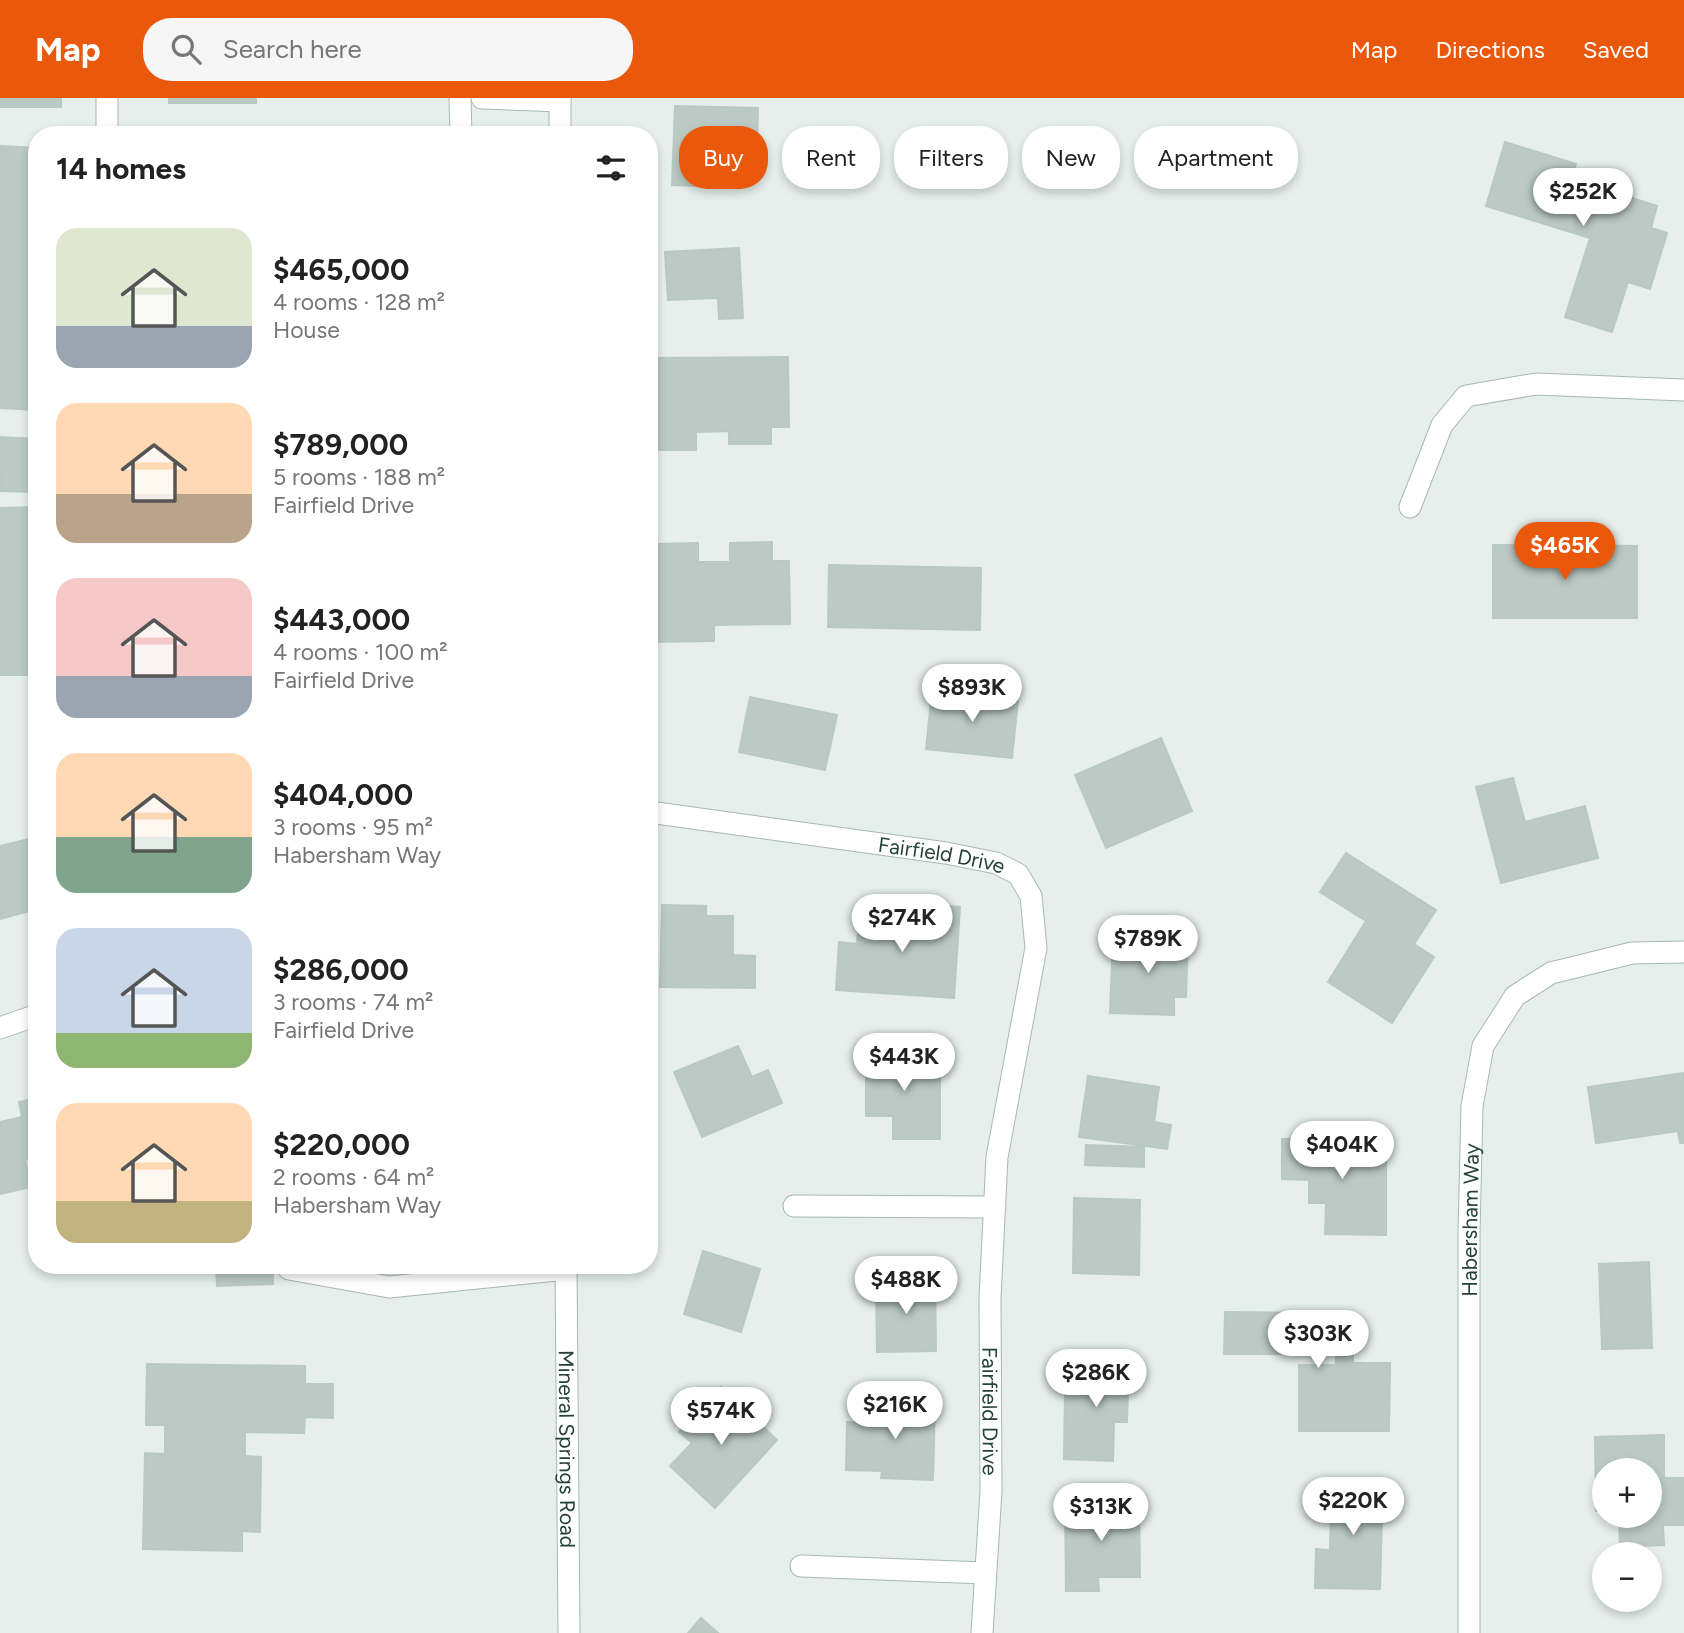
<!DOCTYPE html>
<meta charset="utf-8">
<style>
body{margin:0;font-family:Figtree,sans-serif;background:#f6f6f6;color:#222;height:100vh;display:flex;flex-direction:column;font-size:26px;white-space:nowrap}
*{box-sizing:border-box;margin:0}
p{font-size:23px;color:#767676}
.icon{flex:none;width:38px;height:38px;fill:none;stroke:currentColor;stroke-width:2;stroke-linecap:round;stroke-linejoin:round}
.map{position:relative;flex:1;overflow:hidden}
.sheet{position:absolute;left:28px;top:28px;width:630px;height:1148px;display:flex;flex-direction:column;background:#fff;border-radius:28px;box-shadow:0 4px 10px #0003}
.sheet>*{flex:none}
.banner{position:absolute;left:679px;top:28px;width:665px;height:63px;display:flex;gap:14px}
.fabs{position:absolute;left:1592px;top:1360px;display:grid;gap:14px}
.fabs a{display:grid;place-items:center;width:70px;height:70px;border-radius:50%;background:#fff;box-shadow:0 4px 10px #0003;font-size:35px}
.price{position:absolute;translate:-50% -60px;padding:0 16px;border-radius:24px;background:#fff;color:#222;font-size:23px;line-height:46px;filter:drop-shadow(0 2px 4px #0008)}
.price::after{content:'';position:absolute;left:50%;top:42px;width:21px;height:16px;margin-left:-10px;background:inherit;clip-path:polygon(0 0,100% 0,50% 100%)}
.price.on{background:#ea580c;color:#fff}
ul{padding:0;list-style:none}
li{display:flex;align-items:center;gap:21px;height:175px;padding:0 28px}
li span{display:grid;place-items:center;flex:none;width:196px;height:140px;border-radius:21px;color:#555}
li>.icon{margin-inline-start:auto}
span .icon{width:84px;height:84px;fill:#fffc;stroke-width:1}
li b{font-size:30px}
h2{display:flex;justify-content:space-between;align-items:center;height:84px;padding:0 28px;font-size:30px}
.chip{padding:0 24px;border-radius:28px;background:#fff;box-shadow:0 4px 10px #0003;font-size:24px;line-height:63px}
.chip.on{background:#ea580c;color:#fff}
header{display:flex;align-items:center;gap:42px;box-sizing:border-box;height:98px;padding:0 35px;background:#ea580c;color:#fff}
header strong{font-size:33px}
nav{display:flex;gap:38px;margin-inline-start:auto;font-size:24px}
.search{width:490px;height:63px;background:#f6f6f6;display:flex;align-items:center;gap:18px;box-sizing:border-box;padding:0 24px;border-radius:28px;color:#767676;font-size:26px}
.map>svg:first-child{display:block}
</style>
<header>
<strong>Map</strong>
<div class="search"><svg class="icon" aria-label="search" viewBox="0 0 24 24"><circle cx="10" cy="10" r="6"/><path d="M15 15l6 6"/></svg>Search here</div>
<nav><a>Map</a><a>Directions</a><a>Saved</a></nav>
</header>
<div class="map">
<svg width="1684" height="1535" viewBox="0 0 1684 1535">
<rect width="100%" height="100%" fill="#e6efeb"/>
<!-- building -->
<path fill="#bbcac4" stroke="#b8c9c2" stroke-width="2" d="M0,0H61V9H0Z
M169,0H256V5H169Z
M675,8L758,10L757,50L724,49L722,89L672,87Z
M345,35H418V37H345Z
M1505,44L1576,66L1572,81L1657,108L1651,130L1667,135L1650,191L1628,184L1612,234L1565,219L1590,140L1486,108Z
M0,48L37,50V243L34,312L0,310Z
M739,150L743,220L719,221L718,200L668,202L665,154Z
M788,259L789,329H771V346H729V333L696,334V352H654V333H649V260Z
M0,339L37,341V394L1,393Z
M37,409V577H0V410Z
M772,444V463H789L790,526L714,527V543L649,544V465H655V446L698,445V464H730V445Z
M1493,447L1637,448V520H1493Z
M829,467L981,470L980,532L828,529Z
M932,592L1018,602L1012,660L926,651Z
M750,599L837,617L825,672L739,654Z
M1161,640L1192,713L1106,750L1075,677Z
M1513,680L1525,724L1585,708L1598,760L1501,785L1476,689Z
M37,739V811L0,821V748Z
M1346,755L1436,812L1414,846L1434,859L1392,925L1328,884L1366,823L1320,794Z
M924,806L960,809L954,900L836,892L839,844L857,846L860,811L901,814L900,824L923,826Z
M662,807L706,808V818H733V857L755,858V890L660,889Z
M1113,839L1188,841L1186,899H1174V917L1110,915Z
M866,946H895V964H940V1041H893V1018H866Z
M738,948L752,979L768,972L782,1005L702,1039L674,974Z
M1684,975V1045H1680L1678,1033L1596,1045L1588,989Z
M1088,978L1159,989L1154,1024L1171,1027L1167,1051L1079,1039Z
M37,1000V1059L25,1062L31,1089L0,1096V1024L22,1019L19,1004Z
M1282,1041H1386V1137L1325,1136L1326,1105H1309V1082L1282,1081Z
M1086,1047L1144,1049V1069L1085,1067Z
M1074,1100L1140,1102L1139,1177L1073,1175Z
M703,1153L760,1171L741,1234L684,1216Z
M1649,1164L1652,1250L1602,1251L1599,1166Z
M216,1167H273V1186L217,1188Z
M361,1167H433V1170L361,1169Z
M876,1183H935L936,1253L877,1254Z
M1225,1214L1306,1215V1227H1353V1265H1390L1389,1333H1299V1267H1336V1256H1224Z
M1074,1261L1129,1263L1127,1324H1114L1113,1363L1064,1361L1065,1294L1085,1295V1281H1073Z
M147,1266L305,1268V1286H333V1320L305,1319L304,1335L245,1334V1358L261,1359L260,1434L242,1433V1453L143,1451L145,1355L165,1356V1327H146Z
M721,1289L777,1342L715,1410L670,1368L692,1345L679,1334Z
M876,1303L935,1304L933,1382L881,1380L882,1373L846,1372L847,1324L876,1325Z
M1664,1337V1380H1684V1427H1663L1664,1447L1620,1449L1619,1418H1650V1372H1605V1413H1596L1595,1339Z
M1332,1381L1383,1383L1380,1491L1315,1490L1316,1451L1330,1452Z
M1139,1404L1140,1479H1098L1099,1493H1066L1065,1406Z
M701,1520L718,1535H688Z"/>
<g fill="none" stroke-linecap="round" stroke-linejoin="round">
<!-- minor casing -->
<g stroke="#a8b8b2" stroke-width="23">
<g id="minor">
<path d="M107,0V37"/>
<path d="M460,0L461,37"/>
<path d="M482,0L560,3"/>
<path d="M560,0V37"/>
<path d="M1410,409L1442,327L1466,298L1536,286L1684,292"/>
<path id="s1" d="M649,714L946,755L996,765L1018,776L1031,798L1036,850L997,1059L990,1200L991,1393L982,1535"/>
<path d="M0,930L37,917"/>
<path d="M794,1108L995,1109"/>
<path id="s2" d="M566,1167L569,1535"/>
<path d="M289,1171L389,1189L566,1171"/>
<path d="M801,1468L984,1475"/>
<path id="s3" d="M1469,1535V1135L1472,1008L1483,948L1515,898L1551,875L1632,855L1684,854"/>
</g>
</g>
<!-- minor -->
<use href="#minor" stroke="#fff" stroke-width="21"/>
</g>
<g text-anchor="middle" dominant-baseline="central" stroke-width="5" stroke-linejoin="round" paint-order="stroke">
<!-- street labels -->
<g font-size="21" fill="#24423a" stroke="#f7fbf9">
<text stroke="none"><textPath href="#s1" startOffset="296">Fairfield Drive</textPath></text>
<text stroke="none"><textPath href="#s3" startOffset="413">Habersham Way</textPath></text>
<text stroke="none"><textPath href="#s1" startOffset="920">Fairfield Drive</textPath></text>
<text stroke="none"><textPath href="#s2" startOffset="184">Mineral Springs Road</textPath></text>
</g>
</g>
</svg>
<div class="fabs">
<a>+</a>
<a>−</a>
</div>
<b class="price" style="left:1583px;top:130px">$252K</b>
<b class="price on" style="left:1565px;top:484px">$465K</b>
<b class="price" style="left:972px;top:626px">$893K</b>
<b class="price" style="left:902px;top:856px">$274K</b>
<b class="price" style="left:1148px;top:877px">$789K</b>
<b class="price" style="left:904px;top:995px">$443K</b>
<b class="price" style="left:1342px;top:1083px">$404K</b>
<b class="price" style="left:906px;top:1218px">$488K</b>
<b class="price" style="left:1318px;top:1272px">$303K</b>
<b class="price" style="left:1096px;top:1311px">$286K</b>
<b class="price" style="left:895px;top:1343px">$216K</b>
<b class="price" style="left:721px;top:1349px">$574K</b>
<b class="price" style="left:1353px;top:1439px">$220K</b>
<b class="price" style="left:1101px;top:1445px">$313K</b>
<div class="banner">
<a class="chip on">Buy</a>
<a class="chip">Rent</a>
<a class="chip">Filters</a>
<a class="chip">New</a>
<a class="chip">Apartment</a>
</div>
<section class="sheet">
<h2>14 homes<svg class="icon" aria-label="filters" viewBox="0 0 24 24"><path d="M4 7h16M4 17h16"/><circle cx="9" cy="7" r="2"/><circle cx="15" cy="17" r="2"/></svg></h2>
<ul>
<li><span style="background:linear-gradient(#dfe7d0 70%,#9aa5b1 0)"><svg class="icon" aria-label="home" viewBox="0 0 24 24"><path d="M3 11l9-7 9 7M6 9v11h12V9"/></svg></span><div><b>$465,000</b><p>4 rooms · 128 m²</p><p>House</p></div></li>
<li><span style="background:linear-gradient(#ffd9b3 65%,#b9a48a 0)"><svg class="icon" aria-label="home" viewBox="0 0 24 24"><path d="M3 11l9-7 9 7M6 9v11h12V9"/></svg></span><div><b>$789,000</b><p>5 rooms · 188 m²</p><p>Fairfield Drive</p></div></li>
<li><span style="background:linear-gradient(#f6c9c9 70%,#9aa5b1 0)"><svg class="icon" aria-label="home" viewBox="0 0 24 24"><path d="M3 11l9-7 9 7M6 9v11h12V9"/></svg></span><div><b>$443,000</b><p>4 rooms · 100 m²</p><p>Fairfield Drive</p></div></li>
<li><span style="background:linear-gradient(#ffd9b3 60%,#7fa58c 0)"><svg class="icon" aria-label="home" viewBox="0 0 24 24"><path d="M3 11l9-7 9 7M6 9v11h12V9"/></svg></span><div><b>$404,000</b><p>3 rooms · 95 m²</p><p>Habersham Way</p></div></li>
<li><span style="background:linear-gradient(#c9d6e8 75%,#8fb573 0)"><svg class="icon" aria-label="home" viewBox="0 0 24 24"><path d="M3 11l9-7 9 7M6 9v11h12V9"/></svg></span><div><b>$286,000</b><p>3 rooms · 74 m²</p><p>Fairfield Drive</p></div></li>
<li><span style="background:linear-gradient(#ffd9b3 70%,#c2b280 0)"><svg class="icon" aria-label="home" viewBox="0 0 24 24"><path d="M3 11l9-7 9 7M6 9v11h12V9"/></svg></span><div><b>$220,000</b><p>2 rooms · 64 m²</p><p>Habersham Way</p></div></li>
</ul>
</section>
</div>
